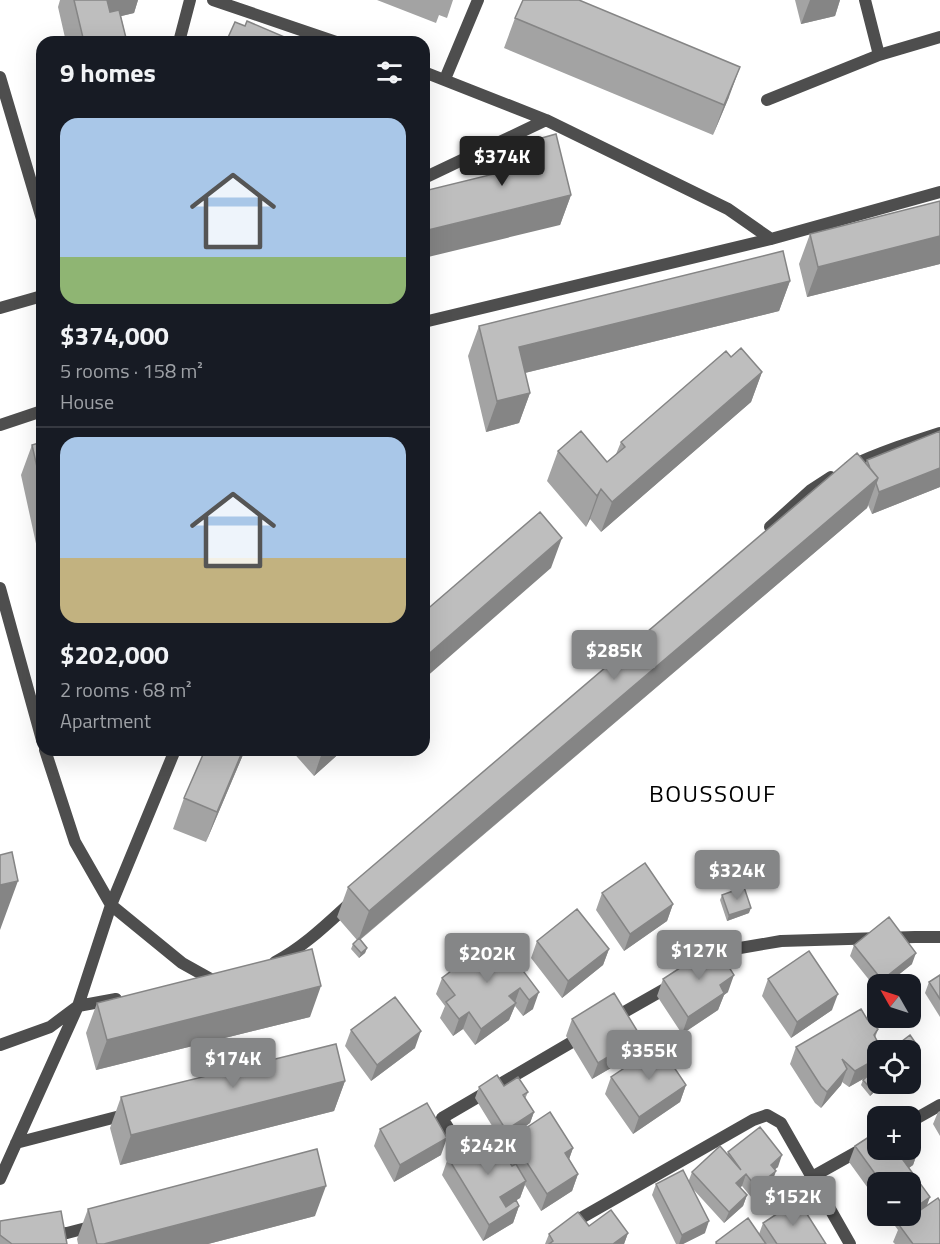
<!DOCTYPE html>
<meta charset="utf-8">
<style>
body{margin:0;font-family:"Titillium Web",sans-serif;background:#20242c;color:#f1f3f6;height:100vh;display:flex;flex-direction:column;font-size:22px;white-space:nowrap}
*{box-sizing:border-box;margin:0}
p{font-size:20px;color:#9ea1a6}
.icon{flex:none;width:33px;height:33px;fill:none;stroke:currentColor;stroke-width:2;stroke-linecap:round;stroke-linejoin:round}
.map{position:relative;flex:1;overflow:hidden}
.side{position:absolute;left:36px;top:36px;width:394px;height:720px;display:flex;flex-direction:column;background:#171b24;border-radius:18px;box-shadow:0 6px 24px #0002}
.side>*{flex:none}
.needle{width:39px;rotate:309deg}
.tools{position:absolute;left:867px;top:974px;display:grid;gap:12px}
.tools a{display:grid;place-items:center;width:54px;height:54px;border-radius:12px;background:#171b24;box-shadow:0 6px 24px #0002;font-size:30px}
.price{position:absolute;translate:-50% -51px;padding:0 14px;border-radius:6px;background:#858687;color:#fff;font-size:20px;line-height:39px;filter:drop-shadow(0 2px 3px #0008)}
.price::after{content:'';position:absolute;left:50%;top:36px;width:18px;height:14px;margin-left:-9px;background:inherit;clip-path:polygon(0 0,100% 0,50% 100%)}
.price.on{background:#222;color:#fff}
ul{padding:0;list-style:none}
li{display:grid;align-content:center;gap:12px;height:318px;padding:0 24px}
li+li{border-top:2px solid #363941}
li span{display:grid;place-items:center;height:186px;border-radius:18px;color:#555}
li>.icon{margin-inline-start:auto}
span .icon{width:108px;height:108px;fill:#fffc;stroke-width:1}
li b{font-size:26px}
h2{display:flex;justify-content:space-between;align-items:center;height:72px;padding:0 24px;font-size:26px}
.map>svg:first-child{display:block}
</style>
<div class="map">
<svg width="940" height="1244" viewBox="0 0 940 1244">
<rect width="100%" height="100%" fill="#fff"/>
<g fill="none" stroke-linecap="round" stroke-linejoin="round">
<!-- street -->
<path stroke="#4e4e4e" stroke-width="12" d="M213,0L336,42
M865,0L879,55
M179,42L190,0
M424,72L546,120L728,209L771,239
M0,77L42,219
M445,79L478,0
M767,100L879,55L940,37
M424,178L546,120
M0,308L42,296
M424,322L771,239L940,192
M0,425L42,411
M849,467C878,453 909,443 940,433
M770,527L811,490L831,477
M0,588L42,740
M45,750L75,842L111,905L182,963L216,982
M275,962C302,948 325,926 348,905
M708,964L740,948L781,941L915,937H940
M612,1019L670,986
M0,1045L50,1027L78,1006L116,999
M910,1122L940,1105
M16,1143L128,1114
M469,1162L442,1118L584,1035
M812,1177L878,1140
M0,1179L78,1006L111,905L175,750
M581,1218L753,1120L767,1115L781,1123L850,1244
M49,1235L67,1233L94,1226"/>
</g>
<!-- wall -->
<path fill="#a3a3a3" d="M60,0H138L134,13L121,16L127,42H66L58,7Z
M377,0H453L447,18L439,15L436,23Z
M795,0H840L835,16L801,24Z
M515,18L729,97L713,135L504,48Z
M513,146L571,195L560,225L503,172Z
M940,201V264L807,297L799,264L810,234Z
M790,281L779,311L525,373L530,393L519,423L486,432L468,356L479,326Z
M731,357L762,372L751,402L601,532L590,519L586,527L547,481L558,451L607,462L616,454L621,442Z
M940,431V487L872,514L868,505L867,508L360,940L367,948L365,953L359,958L351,949L353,944L357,940L337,917L348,887L866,463L867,460Z
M42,442V571L21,475L32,445Z
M205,750H245L206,842L173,829L184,798Z
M291,750H343L314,776Z
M602,893L673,904L667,921L624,951L596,910Z
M722,895L749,913L727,921L720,900Z
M497,936L533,1009L523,1016L515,1006L509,1020L475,1045L463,1029L453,1036L440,1018L445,1006L436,994L442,978Z
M537,941L609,949L603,965L562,998L531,958Z
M854,945L912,964L887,984H878V991L850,956Z
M940,975V1017L925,993L929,982Z
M663,979L728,992L724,995L718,1010L682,1034L657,996Z
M768,979L832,1010L791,1038L762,996Z
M97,1003L310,1017L96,1070L86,1033Z
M572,1019L641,1037L635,1054L592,1079L566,1036Z
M867,1019L878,1029L875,1038L878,1050V1083H884L870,1096L861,1085L863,1080L865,1078L849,1087L842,1082L841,1085L821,1108L815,1103L790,1064L796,1047Z
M351,1030L415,1048L371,1081L345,1046Z
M901,1042L916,1054L910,1050H900L899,1047Z
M611,1077L686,1085L680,1102L633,1134L605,1094Z
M345,1081L334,1111L120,1165L110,1128L121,1097Z
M504,1086L528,1092L525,1099L534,1112L530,1123L502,1142L475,1098L479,1087Z
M940,1111V1136L933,1124L938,1112Z
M380,1129L441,1155L394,1182L374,1146Z
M511,1138L573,1148L569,1159L578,1174L572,1191L541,1211L525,1185L520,1198L516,1200L519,1206L513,1223L483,1241L442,1175L448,1158L512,1166L505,1154Z
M855,1146L919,1148L913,1165L909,1168L927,1206L940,1244H895L893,1242L898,1230L887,1215H910V1182H878V1202L849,1162Z
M728,1152L778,1167L774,1170L772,1183L752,1198L742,1186L740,1187L747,1195L743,1206L724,1223L693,1189L705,1233L683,1244H676L652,1195L656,1184L689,1180L692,1172L727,1155Z
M88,1209L315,1216L208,1244H78L77,1239Z
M0,1221L67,1244H0Z
M763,1223L826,1244H715L716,1242L759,1234Z
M589,1226L628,1233L624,1244H545L549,1234Z"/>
<!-- shaded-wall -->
<path fill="#858585" d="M106,0H138L134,13L101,21Z
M810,0H840L835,16L801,24Z
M740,67L729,97L713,135L724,105Z
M571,195L560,225L424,258V231Z
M940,236V264L807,297L818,267Z
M790,281L779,311L508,377L519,347Z
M762,372L751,402L601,532L612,502Z
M530,393L519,423L486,432L497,401Z
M940,468V487L872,514L879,492Z
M878,478L867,508L358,941L369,911Z
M601,489L590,519L586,527L597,496Z
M562,538L551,568L424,679V658Z
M243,750H245L206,842L217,812Z
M323,750H343L314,776Z
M18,881L0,930V885Z
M673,904L667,921L624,951L630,934Z
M751,908L749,913L727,921L729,915Z
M367,948L365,953L359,958L361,953Z
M609,949L603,965L562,998L568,981Z
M916,953L912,964L887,984H880L882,980Z
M734,975L728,992L724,995L718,1010L682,1034L688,1017L720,985Z
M321,986L310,1017L96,1070L107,1040Z
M520,988L514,1005L509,996Z
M539,992L533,1009L523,1016L529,1000Z
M838,994L832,1010L791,1038L797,1022Z
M516,1003L509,1020L475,1045L481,1029Z
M469,1012L463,1029L453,1036L459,1019Z
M421,1031L415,1048L371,1081L377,1065Z
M641,1037L635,1054L592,1079L598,1063Z
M919,1048L916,1054L910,1058V1054Z
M878,1058V1069L875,1072L849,1087L855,1071Z
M847,1069L841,1085L821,1108L827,1092Z
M345,1081L334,1111L120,1165L131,1135Z
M880,1083H884L870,1096L872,1090Z
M686,1085L680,1102L633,1134L639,1117Z
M534,1112L530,1123L502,1142L506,1130Z
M447,1138L441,1155L394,1182L400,1165Z
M573,1148L567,1165L565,1153Z
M919,1148L913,1165L897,1176L903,1160Z
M782,1155L778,1167L766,1176L771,1165Z
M776,1171L772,1183L752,1198L756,1187Z
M578,1174L572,1191L541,1211L547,1194Z
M746,1174L742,1186L732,1194L736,1183Z
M526,1181L520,1198L494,1214L500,1197Z
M326,1186L315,1216L208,1244H104Z
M747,1195L743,1206L724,1223L729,1212Z
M930,1197L924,1214L900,1227L905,1215H910V1211Z
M519,1206L513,1223L483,1241L489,1225Z
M709,1221L705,1233L683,1244H679L682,1235Z
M628,1233L624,1244H613Z"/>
<!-- building -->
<path fill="#bebebe" stroke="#858585" stroke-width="1.5" d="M74,0H107L110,12L119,10L127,42H84Z
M523,0H579L740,67L724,105L515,18Z
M247,21L296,42H226L235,22L245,26Z
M556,134L571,195L424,231V191L518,168L513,146Z
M940,201V236L818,267L810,234Z
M783,251L790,281L519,347L530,393L497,401L479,326Z
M741,348L762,372L612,502L601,489L597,496L558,451L581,431L607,462L625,447L621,442L726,351L731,357Z
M940,431V468L879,492L876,483L878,478L870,468L867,460Z
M42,442V489L32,445Z
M857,453L878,478L369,911L348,887Z
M540,512L562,538L424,658V612Z
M205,750H243L217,812L184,798Z
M12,852L18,881L0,885V855Z
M645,863L673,904L630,934L602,893Z
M744,887L751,908L729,915L722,895Z
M577,909L609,949L568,981L537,941Z
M889,917L916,953L882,980L854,945Z
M497,936L539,992L529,1000L520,988L509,996L516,1003L481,1029L469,1012L459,1019L446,1002L455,995L442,978Z
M359,938L367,948L361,953L353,944Z
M715,945L734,975L720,985L724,993L688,1017L663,979Z
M312,949L321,986L107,1040L97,1003Z
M809,951L838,994L797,1022L768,979Z
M940,975V999L929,982Z
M614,993L641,1037L598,1063L572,1019Z
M395,997L421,1031L377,1065L351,1030Z
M861,1009L867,1019L878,1029L874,1035L882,1050H878V1058L855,1071L842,1059L847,1069L827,1092L821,1086L796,1047Z
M910,1035L919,1048L910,1054V1050H906L901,1042Z
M336,1044L345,1081L131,1135L121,1097Z
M659,1045L686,1085L639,1117L611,1077Z
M878,1067V1083H880L872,1090L863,1080Z
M497,1075L504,1086L518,1077L528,1092L523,1095L534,1112L506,1130L479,1087Z
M427,1103L447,1138L400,1165L380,1129Z
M550,1112L573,1148L565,1153L578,1174L547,1194L511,1138Z
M760,1127L782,1155L771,1165L776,1171L756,1187L746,1174L736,1183L747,1195L729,1212L692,1172L720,1146L741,1170L728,1152Z
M878,1131V1149H910V1136L919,1148L903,1160L930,1197L910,1211V1182H881L855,1146Z
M490,1132L512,1166L516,1164L526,1181L500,1197L506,1207L516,1200L519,1206L489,1225L448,1158Z
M317,1149L326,1186L104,1244H97L88,1209Z
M683,1170L709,1221L682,1235L656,1184Z
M938,1198L940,1201V1244H913L899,1225Z
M798,1200L826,1244H777L763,1223Z
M611,1210L628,1233L613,1244H549L553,1241L549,1234L578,1212L589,1226Z
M61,1211L67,1244H12L0,1235V1221Z
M748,1218L766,1244H717L716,1242Z"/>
<g text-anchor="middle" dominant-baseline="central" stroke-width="4.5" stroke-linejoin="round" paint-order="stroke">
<!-- neighbourhood labels -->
<g font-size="24" letter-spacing="1.5" fill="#000" stroke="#fff">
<text x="713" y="793">BOUSSOUF</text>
</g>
</g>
</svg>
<div class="tools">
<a><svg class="needle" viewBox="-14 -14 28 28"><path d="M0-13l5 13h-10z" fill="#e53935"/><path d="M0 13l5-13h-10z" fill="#9ea1a6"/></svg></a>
<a><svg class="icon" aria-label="locate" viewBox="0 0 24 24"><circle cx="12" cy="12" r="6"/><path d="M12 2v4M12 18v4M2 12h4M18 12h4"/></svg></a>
<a>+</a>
<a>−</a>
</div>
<b class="price on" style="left:502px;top:187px">$374K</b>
<b class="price" style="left:614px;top:681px">$285K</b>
<b class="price" style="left:737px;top:901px">$324K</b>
<b class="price" style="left:699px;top:981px">$127K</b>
<b class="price" style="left:487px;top:984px">$202K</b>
<b class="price" style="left:649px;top:1081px">$355K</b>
<b class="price" style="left:233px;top:1089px">$174K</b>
<b class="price" style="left:488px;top:1176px">$242K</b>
<b class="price" style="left:793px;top:1227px">$152K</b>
<section class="side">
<h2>9 homes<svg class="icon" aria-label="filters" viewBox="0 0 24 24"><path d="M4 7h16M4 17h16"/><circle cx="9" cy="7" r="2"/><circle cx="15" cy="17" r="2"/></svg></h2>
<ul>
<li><span style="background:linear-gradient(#a9c7e8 75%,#8fb573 0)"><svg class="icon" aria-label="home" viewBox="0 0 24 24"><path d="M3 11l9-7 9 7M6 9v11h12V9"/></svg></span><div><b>$374,000</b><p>5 rooms · 158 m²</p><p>House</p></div></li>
<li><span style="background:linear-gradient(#a9c7e8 65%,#c2b280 0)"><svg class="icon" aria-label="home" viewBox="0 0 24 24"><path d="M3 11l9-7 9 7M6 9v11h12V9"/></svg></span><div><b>$202,000</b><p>2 rooms · 68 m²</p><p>Apartment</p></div></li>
</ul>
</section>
</div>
